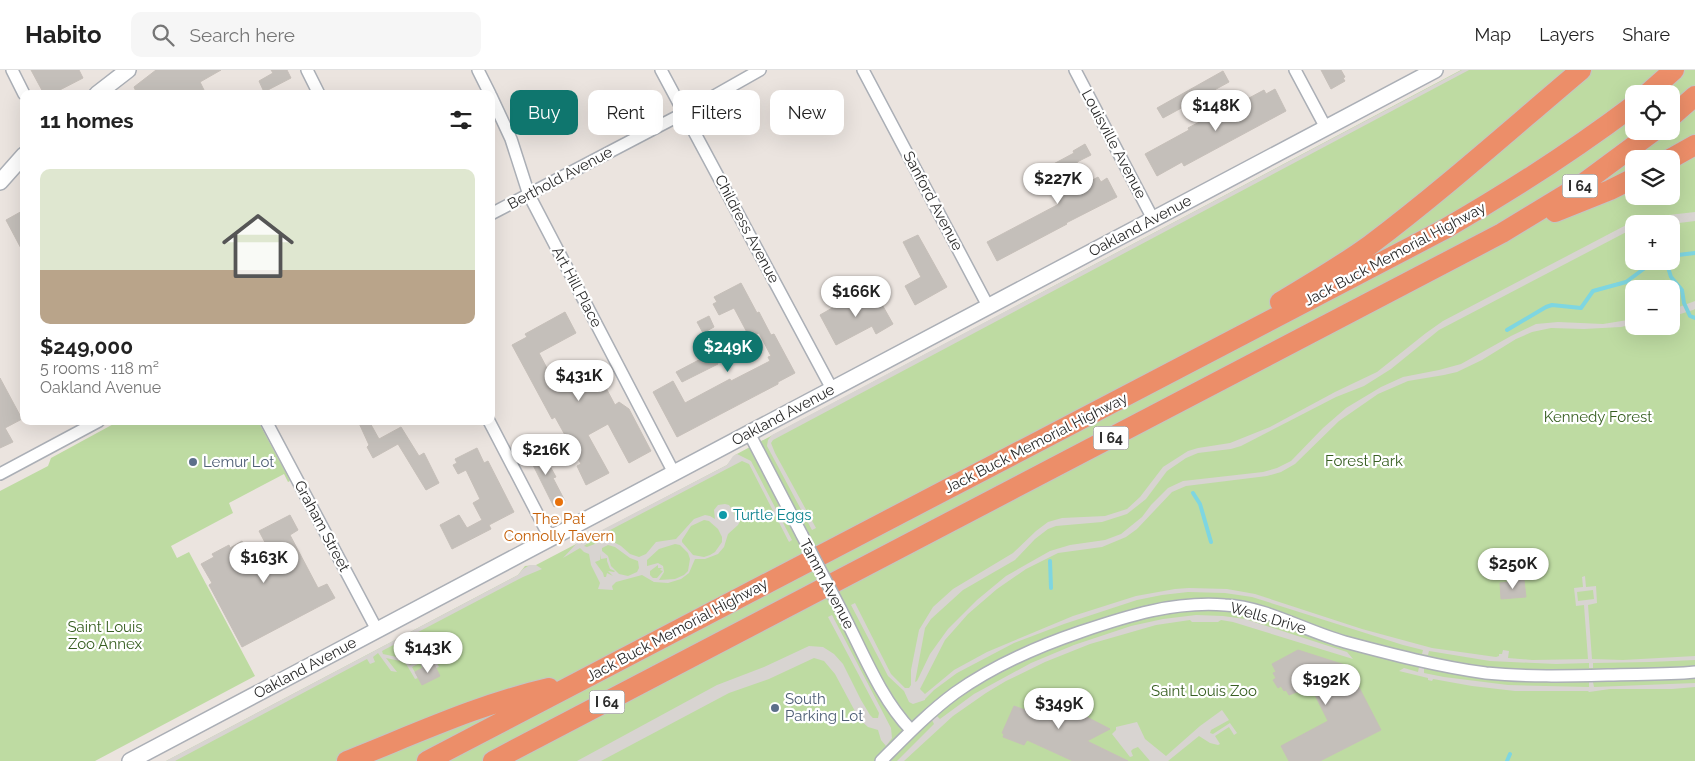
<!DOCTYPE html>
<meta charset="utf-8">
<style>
body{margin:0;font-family:Raleway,sans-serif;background:#f6f6f6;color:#222;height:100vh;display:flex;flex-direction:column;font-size:19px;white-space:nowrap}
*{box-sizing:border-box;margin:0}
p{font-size:16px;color:#767676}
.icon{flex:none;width:28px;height:28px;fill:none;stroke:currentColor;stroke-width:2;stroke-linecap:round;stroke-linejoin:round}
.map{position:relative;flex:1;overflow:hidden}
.side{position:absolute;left:20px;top:20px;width:475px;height:335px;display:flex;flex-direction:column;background:#fff;border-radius:10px;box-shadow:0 5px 20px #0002}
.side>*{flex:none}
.banner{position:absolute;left:510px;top:20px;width:475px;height:45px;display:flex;gap:10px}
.tools{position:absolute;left:1625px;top:15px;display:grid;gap:10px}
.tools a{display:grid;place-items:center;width:55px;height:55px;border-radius:10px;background:#fff;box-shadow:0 5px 20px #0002;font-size:25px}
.price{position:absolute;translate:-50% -42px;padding:0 11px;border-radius:18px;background:#fff;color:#222;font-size:16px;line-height:32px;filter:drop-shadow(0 1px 2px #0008)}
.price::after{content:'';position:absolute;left:50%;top:30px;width:15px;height:11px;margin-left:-8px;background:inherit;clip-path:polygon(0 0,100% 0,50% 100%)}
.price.selected{background:#0f766e;color:#fff}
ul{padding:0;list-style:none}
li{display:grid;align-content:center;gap:10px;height:265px;padding:0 20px}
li+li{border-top:1px solid #e0e0e0}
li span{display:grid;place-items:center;height:155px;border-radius:10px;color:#555}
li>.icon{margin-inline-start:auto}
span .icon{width:90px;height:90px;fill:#fffc;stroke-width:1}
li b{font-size:21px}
h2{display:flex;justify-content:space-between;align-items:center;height:60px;padding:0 20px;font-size:21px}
.pill{padding:0 18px;border-radius:10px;background:#fff;box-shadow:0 5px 20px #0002;font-size:18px;line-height:45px}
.pill.selected{background:#0f766e;color:#fff}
header{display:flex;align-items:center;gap:30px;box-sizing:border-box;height:70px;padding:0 25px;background:#fff;border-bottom:1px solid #e0e0e0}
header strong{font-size:24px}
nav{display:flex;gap:28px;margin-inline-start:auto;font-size:18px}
.search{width:350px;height:45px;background:#f6f6f6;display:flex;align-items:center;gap:12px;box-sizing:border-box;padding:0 18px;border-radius:10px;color:#767676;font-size:19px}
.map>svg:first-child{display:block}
</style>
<header>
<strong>Habito</strong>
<div class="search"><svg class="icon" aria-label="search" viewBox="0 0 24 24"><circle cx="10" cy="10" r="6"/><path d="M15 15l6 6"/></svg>Search here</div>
<nav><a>Map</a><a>Layers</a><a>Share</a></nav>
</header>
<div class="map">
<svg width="1695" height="691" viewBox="0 0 1695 691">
<rect width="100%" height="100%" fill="#ebe4df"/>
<!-- green -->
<path fill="#bedba2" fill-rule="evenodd" d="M1461,0H1695V691H166L518,505L525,496L536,495L727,395L735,385ZM1634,24H1671V61H1634ZM1634,89H1671V126H1634ZM1634,154H1671V191H1634ZM1634,219H1671V256H1634Z
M119,351H258L286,403L290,411L288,412L284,404L229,433L233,443L171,476L177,488L189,482L255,606L95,691H0V421L48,396L51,388Z"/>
<!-- plaza -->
<path fill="#d8d4d1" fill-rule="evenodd" d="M1462,0H1469L773,370L771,373L775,383L816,458L812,460L767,376L768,370L772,365Z
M1695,142V151L1671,154H1634V158L1439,260L1391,299L1364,316L1336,327L1241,376L1231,379L1198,383L1186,388L1167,401L1146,429L1127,444L1102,452L1056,456L1048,459L1035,469L1015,490L963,520L931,549L925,558L915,612L917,611L930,584L948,559L977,530L1006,506L1050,481L1070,475L1105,470L1121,464L1142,447L1151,435L1168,418L1183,411L1263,402L1277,398L1291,391L1323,358L1346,338L1381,317L1403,307L1439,300L1461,294L1511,266L1536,254L1558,252L1603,254L1634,249V254L1621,257L1584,259L1551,258L1532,262L1516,269L1482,290L1457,302L1444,305L1408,311L1378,324L1339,351L1295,394L1281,402L1267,406L1186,416L1172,422L1137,459L1126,467L1102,477L1058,483L1026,499L997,519L968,544L945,570L920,619L925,624L954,600L987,582L1073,546L1136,526L1175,519L1189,518L1227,519L1255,524L1362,559L1432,578L1496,587L1499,586V584H1502L1503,580L1509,581L1508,588L1532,590L1588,589L1584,535L1576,536L1574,518L1583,517L1582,507L1585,506L1586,517L1596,516L1597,533L1588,535L1592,589L1623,590L1695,586V590L1650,592L1593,593V598H1589V593L1556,594L1490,591L1429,581L1428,585L1422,584L1423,580L1403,575L1252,527L1225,523L1188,522L1162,525L1137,530L1064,554L1014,573L957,603L934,620L925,629V630L913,634L909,632L904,621L888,606L851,535L855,533L891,604L905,618H909L911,615V600L919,560L933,537L953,519L1013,483L1036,461L1048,452L1062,448L1105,446L1127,439L1140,427L1163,397L1188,381L1198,378L1230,373L1270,357L1335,322L1377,302L1426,263L1443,251L1630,153L1651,147ZM1593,520L1594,529L1578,531L1577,522Z
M1695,231V239L1693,240L1671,247V240Z
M737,384L751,391L792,470L789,472L749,394L742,391L593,469L584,476L587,477L605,470H610L621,476L630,484L639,487L646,484L656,472L676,469L694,449L705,445L710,446L715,449L714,440L718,435L725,434L729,435L733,441L735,447L745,442L738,455L728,464L724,477L718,484L705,489H695L689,503L681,509L668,513L654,512L642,505L616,512L612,516L613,520L598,519L600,513L591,495L589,484L584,482L580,478L563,488L577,473L727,395L733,386ZM704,450L709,451L718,459L722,467V472L715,482L710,485L704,487L693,485L682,472V470L691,456ZM675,474L680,475L688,483L690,489L688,501L684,505L675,509L659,510L664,502L663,496L658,493L647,496V490L659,479ZM608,475L615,477L630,488L638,491L639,498L637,502L628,506L619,504L611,496L608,486L602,481V478ZM601,484V489L607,488V491L610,499L615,501L614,502L608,501L613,506L607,503L606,507H604L603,503L595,492L600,490ZM658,495V498H662L660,500L663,501L657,508H653L650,505V501Z
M530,495H536L542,499L523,507L382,581L383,584L406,589L410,595L432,583L439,597L436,598L430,588L423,592L425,597L422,598L420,593L412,597L418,608L415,609L405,592L386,588L397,602L391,601L378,583L373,587L375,592L370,594L367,589L175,691H166L518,505L523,499Z
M832,545L891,658L892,668L886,676L881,670L878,660L868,657L860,650L853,654L850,649L857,645L835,604L824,591L814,588L769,609L729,623L601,691H577L717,615L764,597L809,576L823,577L834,584L843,594L861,630L870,645L873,648H878L879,643L828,547Z
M1196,545L1223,546L1245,549L1347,582L1353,589L1233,552L1221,550L1218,552H1192L1190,550L1156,555L1090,574L1045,592L1006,611L986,623L953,646L904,691H897L934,654L932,650L937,646L940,649L974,624L1031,593L1074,575L1131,556L1163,549Z
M1419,597L1424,598V603L1444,607L1508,615L1589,617V612L1591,611L1593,612L1594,617L1695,613V617L1672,619H1610L1589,622L1588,621H1515L1472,616L1433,609L1432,611L1428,610V608L1399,601L1404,598L1418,602Z
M1222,640L1229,650L1211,660L1210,663L1213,664L1230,653L1237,663L1234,665L1229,657L1215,666L1220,674L1218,675L1210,673L1199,666L1168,691H1150L1138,677L1133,679L1131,681L1133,686L1130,687L1112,664L1116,660V657L1137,652L1145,669L1166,686L1200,656Z"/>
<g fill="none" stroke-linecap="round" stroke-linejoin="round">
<!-- stream -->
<path stroke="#7ed6e1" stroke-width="4" d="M1671,188L1678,185L1695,183
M1666,191L1671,207L1682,220L1684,233L1690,246L1695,248
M1507,260L1546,237L1552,235L1581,238L1593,221L1626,212L1649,195L1664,191
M1193,423L1200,434L1211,472
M1050,491L1051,518
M1507,691L1510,684"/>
</g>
<!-- building -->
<path fill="#c4bfba" stroke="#c6bfb9" d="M31,0H79L83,8L52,24H44Z
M156,0H221L200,12L206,24H137L134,17Z
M271,0H287L291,8L264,22L259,11L273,3Z
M1321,0H1341L1345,7L1343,8L1345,11L1331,19Z
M1223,1L1229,12L1163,48L1157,38Z
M1275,19L1286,41L1184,96L1182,92L1157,106L1145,84L1189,60L1188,58L1205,49L1206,51L1264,20L1266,24Z
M1085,74L1091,85L1077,92L1087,113L1098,107L1101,112L1107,108L1117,127L1066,153L1067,154L997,191L987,172L1059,134L1057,131L1062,128L1046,98L1074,83L1073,81Z
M24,140V184L6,150Z
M918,165L947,217L915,235L905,216L921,207L903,172Z
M741,213L757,243L759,242L771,265L774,264L795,303L778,312V314L677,367L653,322L673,311L685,333L730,309L731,311L770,291L768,287L771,286L759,263L750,268L734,238L719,245L713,234L717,232L714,227Z
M875,222L893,254L876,264L872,256L836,275L820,245L841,233L843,236L847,234L849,236Z
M565,242L576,263L539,283L559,321L597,301L615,335L619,332L629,339L651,381L629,393L608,354L588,365L609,403L586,415L577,396L581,394L555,347L552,349L512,275L527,267L525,264Z
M709,246L714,257L703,263L697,252Z
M712,283L718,294L682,312L676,302Z
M0,308L22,349L5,358L13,372L0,378Z
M358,351H369L379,369L401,357L419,386L424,383L439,413L426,420L398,374L373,388L367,377L369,375Z
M539,376L556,407L553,408L565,431L554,437L527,383Z
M477,378L484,393L488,391L514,442L489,455L491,459L452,479L440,455L459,445L467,458L482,450L473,433L480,429L466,400L458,404L453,395L457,393L455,389Z
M290,445L298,460L290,465L318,518L327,514L335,528L242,577L209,515L212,513L201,494L214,487L212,484L229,475L230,478L242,471L253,491L270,482L259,461Z
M1524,510L1526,527L1501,529L1500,513Z
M1298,580L1348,596L1381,660L1320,691H1289L1281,676L1328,651L1315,625L1302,620L1289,625L1286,620L1284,621L1281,616L1278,618L1273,610L1276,608L1273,603L1276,602L1272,594Z
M433,592L440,606L422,615L415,602Z
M1054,623L1087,637L1083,645L1110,659L1087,671L1128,691H1073L1027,670L1024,675L1003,667L1004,664L1002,663L1014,636L1028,641L1031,634L1046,640Z"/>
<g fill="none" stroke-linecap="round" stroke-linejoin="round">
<!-- street casing -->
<g stroke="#abafb6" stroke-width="14">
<path id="street" d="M12,0L24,24
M307,0L319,24
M478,0L490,24
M661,0L832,319
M863,0L988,236
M1075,0L1153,149
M1295,0L1326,58
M491,26L511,69L529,125L674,403
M491,144L684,43L760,0
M266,351L377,560
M489,351L550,468
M749,363L802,465
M0,404L99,351
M841,540C862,580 880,628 911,660
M881,691C905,667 928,643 955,623C993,596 1036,577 1080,562C1127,546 1174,531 1225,535C1266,537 1305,561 1345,572C1390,584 1440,597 1486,603C1526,607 1567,606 1608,605C1637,604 1666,605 1695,602"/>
</g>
<!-- secondary casing -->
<g stroke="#abafb6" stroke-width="18">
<path id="secondary" d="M97,24L128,0
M0,112L24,85
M130,691L1435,0"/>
</g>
<!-- highway casing -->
<g stroke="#c4c4c4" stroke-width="22">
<path id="highway" d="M1647,24L1674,0
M1671,47L1695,26
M1670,89L1695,75
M1555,142L1610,120L1634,108
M1280,232C1310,214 1341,196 1370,175C1443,120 1511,59 1581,0
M347,691C413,665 479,634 549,618
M427,691L1443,160C1509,122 1573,81 1634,35
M493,691L1502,163L1581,115L1654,61"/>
</g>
<!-- street -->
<use href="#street" stroke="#fff" stroke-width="11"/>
<!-- secondary -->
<use href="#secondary" stroke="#fff" stroke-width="15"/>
<!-- highway -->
<use href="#highway" stroke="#ec8e69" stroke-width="20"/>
<!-- street-bridge casing -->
<g stroke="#abafb6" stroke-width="14" stroke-linecap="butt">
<path id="street-bridge" d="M802,465L841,540"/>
</g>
<!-- street-bridge -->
<use href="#street-bridge" stroke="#fff" stroke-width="11"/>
</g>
<!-- markers -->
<g fill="#5c6f8a" stroke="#fff" stroke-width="2">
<circle cx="193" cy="392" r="5"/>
<circle cx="775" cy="638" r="5"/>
</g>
<circle fill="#e8710a" stroke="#fff" stroke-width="2" cx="559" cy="432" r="5"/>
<circle fill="#0f9aa8" stroke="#fff" stroke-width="2" cx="723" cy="445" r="5"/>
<g text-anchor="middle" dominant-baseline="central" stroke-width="4.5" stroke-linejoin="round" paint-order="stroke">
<!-- shield labels -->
<g fill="#fff" stroke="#6b6b6b" stroke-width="1">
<rect x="1562.5" y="104.5" width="35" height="23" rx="4"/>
<rect x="1093.5" y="356.5" width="35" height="23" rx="4"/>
<rect x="589.5" y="620.5" width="35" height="23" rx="4"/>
</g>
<g font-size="14" font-weight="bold" fill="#2b2b2b">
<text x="1580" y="116">I 64</text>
<text x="1111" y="368">I 64</text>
<text x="607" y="632">I 64</text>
</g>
<!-- street labels -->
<g font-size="15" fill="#2b2b2b" stroke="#fff">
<text transform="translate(1114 74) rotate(62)">Louisville Avenue</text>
<text transform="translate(560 108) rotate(-28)">Berthold Avenue</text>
<text transform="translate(933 131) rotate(62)">Sanford Avenue</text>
<text transform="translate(1140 156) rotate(-28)">Oakland Avenue</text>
<text transform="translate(747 159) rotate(62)">Childress Avenue</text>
<text transform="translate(1395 184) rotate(-28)">Jack Buck Memorial Highway</text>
<text transform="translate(577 217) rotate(62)">Art Hill Place</text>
<text transform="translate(783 345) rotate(-28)">Oakland Avenue</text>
<text transform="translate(1036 373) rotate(-27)">Jack Buck Memorial Highway</text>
<text transform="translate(322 456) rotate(62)">Graham Street</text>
<text transform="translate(827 514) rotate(62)">Tamm Avenue</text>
<text transform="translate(1268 548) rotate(16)">Wells Drive</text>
<text transform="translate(677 560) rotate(-28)">Jack Buck Memorial Highway</text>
<text transform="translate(305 598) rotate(-28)">Oakland Avenue</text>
</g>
<!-- park labels -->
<g font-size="15" fill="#396023" stroke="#fff">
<text x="1598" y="347">Kennedy Forest</text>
<text x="1364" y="391">Forest Park</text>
<text x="105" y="557">Saint Louis<tspan x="105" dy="17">Zoo Annex</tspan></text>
<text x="1204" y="621">Saint Louis Zoo</text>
</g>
<!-- service labels -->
<g font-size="15" fill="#4e5e75" stroke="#fff" text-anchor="start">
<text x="203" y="392">Lemur Lot</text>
<text x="785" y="629">South<tspan x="785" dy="17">Parking Lot</tspan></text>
</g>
<!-- culture labels -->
<g font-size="15" fill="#0d838f" stroke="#fff" text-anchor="start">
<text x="733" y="445">Turtle Eggs</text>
</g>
<!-- food labels -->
<g font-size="15" fill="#c56008" stroke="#fff">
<text x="559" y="449">The Pat<tspan x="559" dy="17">Connolly Tavern</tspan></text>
</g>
</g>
</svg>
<div class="tools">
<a><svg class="icon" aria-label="locate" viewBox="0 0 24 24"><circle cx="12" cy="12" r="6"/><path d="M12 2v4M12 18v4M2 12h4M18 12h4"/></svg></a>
<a><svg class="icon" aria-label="layers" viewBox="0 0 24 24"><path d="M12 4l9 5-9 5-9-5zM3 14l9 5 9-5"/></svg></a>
<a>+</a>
<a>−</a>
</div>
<b class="price" style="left:1216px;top:62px">$148K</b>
<b class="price" style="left:1058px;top:135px">$227K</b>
<b class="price" style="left:856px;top:248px">$166K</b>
<b class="price selected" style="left:728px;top:303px">$249K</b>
<b class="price" style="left:579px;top:332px">$431K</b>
<b class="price" style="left:546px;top:406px">$216K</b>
<b class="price" style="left:264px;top:514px">$163K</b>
<b class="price" style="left:1513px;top:520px">$250K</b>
<b class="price" style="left:428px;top:604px">$143K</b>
<b class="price" style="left:1326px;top:636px">$192K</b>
<b class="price" style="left:1059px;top:660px">$349K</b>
<div class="banner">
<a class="pill selected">Buy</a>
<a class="pill">Rent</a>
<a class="pill">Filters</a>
<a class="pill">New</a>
</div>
<section class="side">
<h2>11 homes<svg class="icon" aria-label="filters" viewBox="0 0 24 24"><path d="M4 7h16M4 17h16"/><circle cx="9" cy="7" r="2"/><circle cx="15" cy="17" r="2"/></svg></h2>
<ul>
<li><span style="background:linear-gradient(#dfe7d0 65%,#b9a48a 0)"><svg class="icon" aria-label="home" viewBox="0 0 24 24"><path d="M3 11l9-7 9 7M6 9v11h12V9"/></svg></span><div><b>$249,000</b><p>5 rooms · 118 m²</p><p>Oakland Avenue</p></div></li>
</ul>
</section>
</div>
